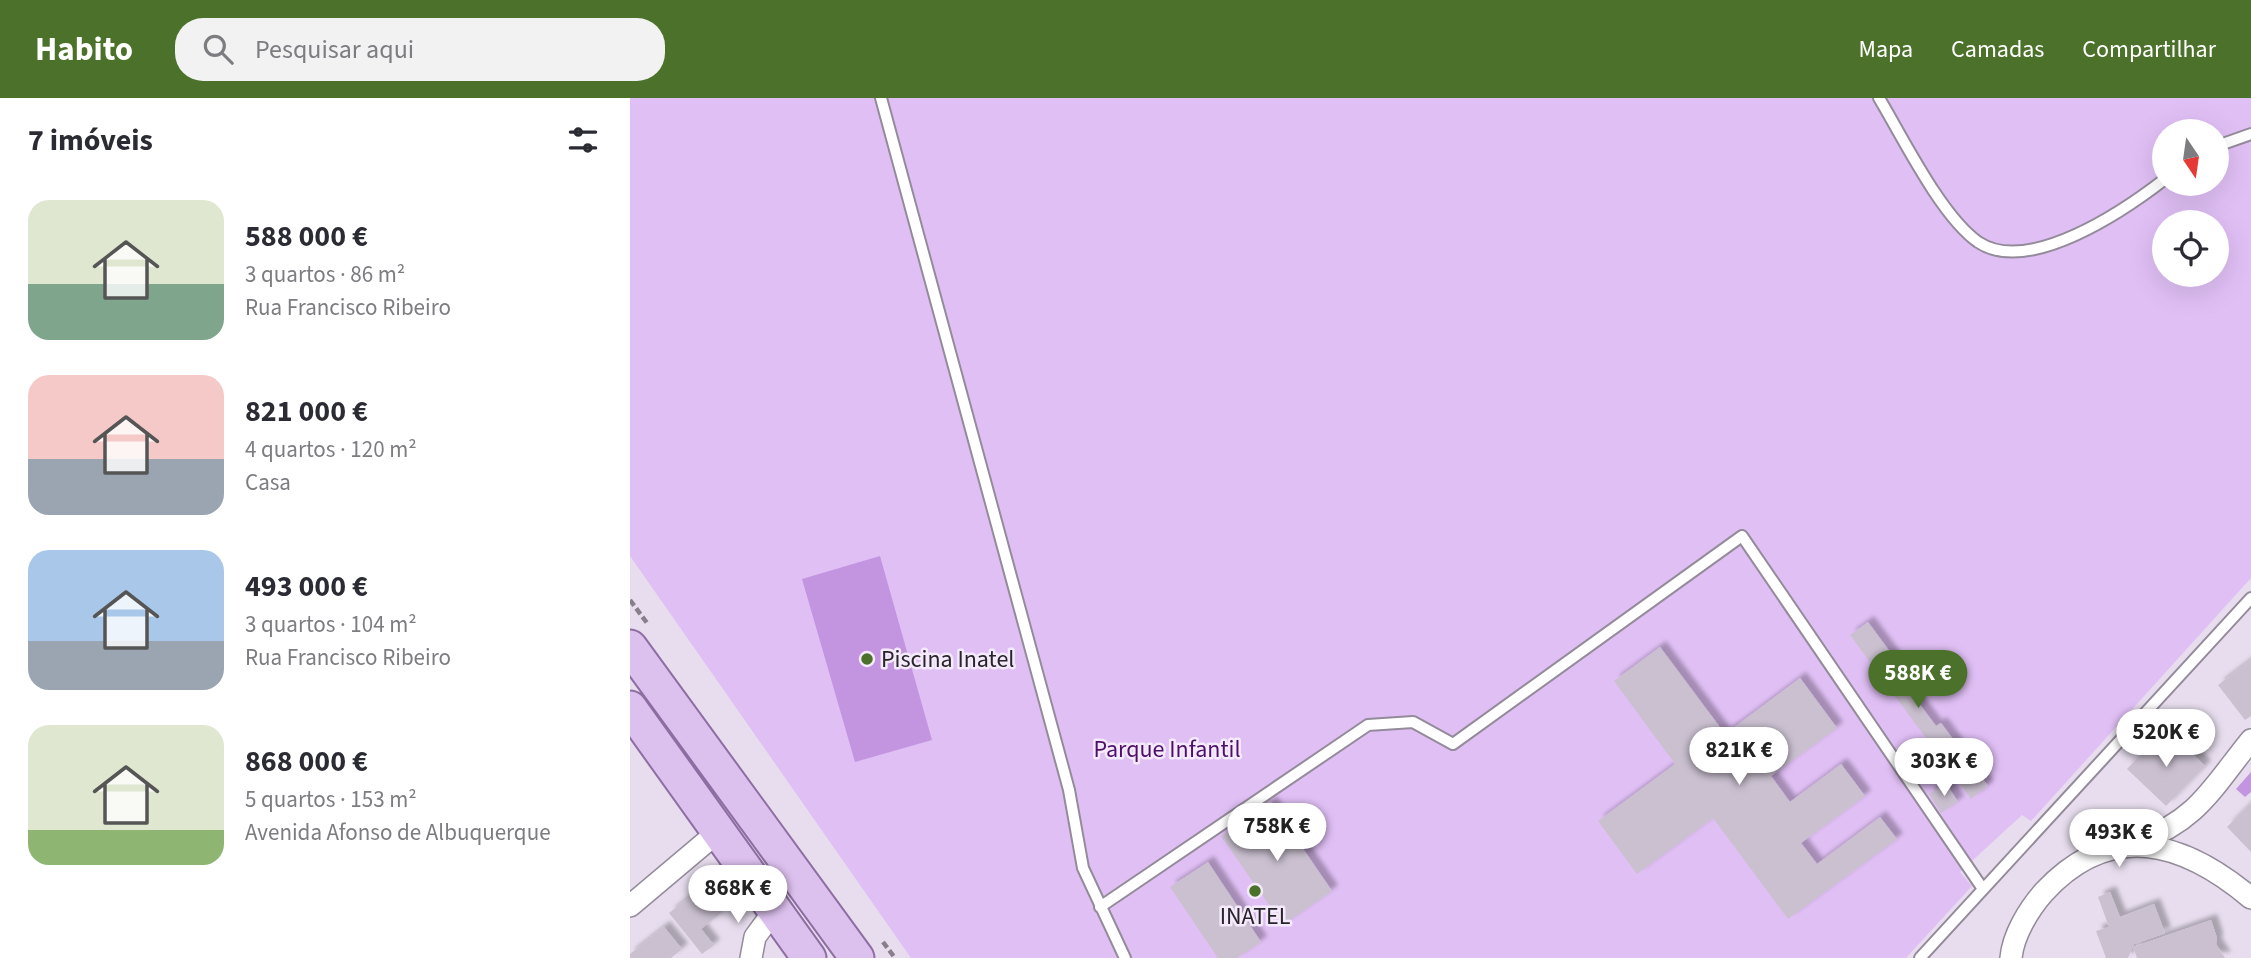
<!DOCTYPE html>
<html lang="pt">
<meta charset="utf-8">
<style>
body{margin:0;font-family:"Source Sans 3",sans-serif;background:#f2f2f3;color:#2b2b33;height:100vh;display:flex;flex-direction:column;font-size:26px;white-space:nowrap}
*{box-sizing:border-box;margin:0}
p{font-size:23px;color:#7c7c81}
.icon{flex:none;width:38px;height:38px;fill:none;stroke:currentColor;stroke-width:2;stroke-linecap:round;stroke-linejoin:round}
.map{position:relative;flex:1;overflow:hidden}
.panel{display:flex;flex-direction:column;background:#fff;width:630px}
.panel>*{flex:none}
.needle{width:46px;rotate:167deg}
.controls{position:absolute;left:1522px;top:21px;display:grid;gap:14px}
.controls a{display:grid;place-items:center;width:77px;height:77px;border-radius:50%;background:#fff;box-shadow:0 7px 28px #0002;font-size:35px}
.price{position:absolute;translate:-50% -60px;padding:0 16px;border-radius:24px;background:#fff;color:#222;font-size:23px;line-height:46px;filter:drop-shadow(0 2px 4px #0008)}
.price::after{content:'';position:absolute;left:50%;top:42px;width:21px;height:16px;margin-left:-10px;background:inherit;clip-path:polygon(0 0,100% 0,50% 100%)}
.price.on{background:#4c712a;color:#fff}
ul{padding:0;list-style:none}
li{display:flex;align-items:center;gap:21px;height:175px;padding:0 28px}
li span{display:grid;place-items:center;flex:none;width:196px;height:140px;border-radius:21px;color:#555}
li>.icon{margin-inline-start:auto}
span .icon{width:84px;height:84px;fill:#fffc;stroke-width:1}
li b{font-size:30px}
h2{display:flex;justify-content:space-between;align-items:center;height:84px;padding:0 28px;font-size:30px}
header{display:flex;align-items:center;gap:42px;box-sizing:border-box;height:98px;padding:0 35px;background:#4c712a;color:#fff}
header strong{font-size:33px}
nav{display:flex;gap:38px;margin-inline-start:auto;font-size:24px}
.search{width:490px;height:63px;background:#f2f2f3;display:flex;align-items:center;gap:18px;box-sizing:border-box;padding:0 24px;border-radius:28px;color:#7c7c81;font-size:26px}
main{display:flex;flex:1;min-height:0}
.map>svg:first-child{display:block}
</style>
<header>
<strong>Habito</strong>
<div class="search"><svg class="icon" aria-label="search" viewBox="0 0 24 24"><circle cx="10" cy="10" r="6"/><path d="M15 15l6 6"/></svg>Pesquisar aqui</div>
<nav><a>Mapa</a><a>Camadas</a><a>Compartilhar</a></nav>
</header>
<main>
<section class="panel">
<h2>7 imóveis<svg class="icon" aria-label="filters" viewBox="0 0 24 24"><path d="M4 7h16M4 17h16"/><circle cx="9" cy="7" r="2"/><circle cx="15" cy="17" r="2"/></svg></h2>
<ul>
<li><span style="background:linear-gradient(#dfe7d0 60%,#7fa58c 0)"><svg class="icon" aria-label="home" viewBox="0 0 24 24"><path d="M3 11l9-7 9 7M6 9v11h12V9"/></svg></span><div><b>588 000 €</b><p>3 quartos · 86 m²</p><p>Rua Francisco Ribeiro</p></div></li>
<li><span style="background:linear-gradient(#f6c9c9 60%,#9aa5b1 0)"><svg class="icon" aria-label="home" viewBox="0 0 24 24"><path d="M3 11l9-7 9 7M6 9v11h12V9"/></svg></span><div><b>821 000 €</b><p>4 quartos · 120 m²</p><p>Casa</p></div></li>
<li><span style="background:linear-gradient(#a9c7e8 65%,#9aa5b1 0)"><svg class="icon" aria-label="home" viewBox="0 0 24 24"><path d="M3 11l9-7 9 7M6 9v11h12V9"/></svg></span><div><b>493 000 €</b><p>3 quartos · 104 m²</p><p>Rua Francisco Ribeiro</p></div></li>
<li><span style="background:linear-gradient(#dfe7d0 75%,#8fb573 0)"><svg class="icon" aria-label="home" viewBox="0 0 24 24"><path d="M3 11l9-7 9 7M6 9v11h12V9"/></svg></span><div><b>868 000 €</b><p>5 quartos · 153 m²</p><p>Avenida Afonso de Albuquerque</p></div></li>
</ul>
</section>
<div class="map">
<svg width="1621" height="860" viewBox="0 0 1621 860">
<defs>
<filter id="shadow"><feDropShadow dx="6" dy="-6" stdDeviation="2" flood-color="#0004"/></filter>
</defs>
<rect width="100%" height="100%" fill="#e7ddee"/>
<!-- green -->
<path fill="#e0bff5" fill-rule="evenodd" d="M0,0H1621V480L1401,723L1392,717L1330,774L1342,788L1276,860H281L0,458ZM1535,33H1587V86H1535ZM1535,124H1587V177H1535Z"/>
<!-- water -->
<path fill="#c395e0" d="M250,458L302,642L225,664L172,481Z
M1621,674V694L1615,699L1606,691Z"/>
<!-- building -->
<path fill="#cac0d0" filter="url(#shadow)" d="M1238,524L1291,596L1285,600L1306,628L1311,625L1358,688L1341,701L1220,537Z
M1030,549L1095,636L1170,580L1207,630L1141,678L1160,704L1211,666L1235,698L1171,745L1187,766L1250,719L1267,741L1158,821L1083,720L1007,776L968,723L1045,666L984,583Z
M1621,562V618L1615,622L1588,587Z
M1542,636L1575,668L1536,708L1497,671L1520,647L1527,650Z
M1316,685L1328,704L1311,715L1299,696Z
M641,704L702,793L653,827L591,738Z
M1621,705V754L1597,729Z
M578,764L631,844L607,860H588L540,789Z
M78,785L97,810L71,831L84,847L72,856L39,815Z
M1480,794L1490,819L1524,806L1535,835L1504,846L1498,860H1476L1466,833L1479,829L1468,799Z
M1581,822L1587,840L1586,846L1595,860H1507L1503,849Z
M34,829L52,851L41,860H0V856Z"/>
<g fill="none" stroke-linecap="round" stroke-linejoin="round">
<!-- lane casing -->
<g stroke="#948b9a" stroke-width="14">
<path id="lane" d="M251,0L439,692L453,770L495,860
M1249,0C1273,40 1311,118 1348,144C1399,178 1495,112 1535,81
M1587,48L1621,36
M470,809L738,627L783,624L823,646L1112,438L1353,791
M1290,860L1621,500"/>
</g>
<!-- street casing -->
<g stroke="#948b9a" stroke-width="24">
<path id="street" d="M1508,744C1569,721 1582,690 1621,642
M0,808L89,733
M121,860L125,839L144,813
M1381,860C1383,837 1399,811 1414,794C1481,722 1553,743 1621,800"/>
</g>
<!-- primary casing -->
<g stroke="#8e6ea2" stroke-width="37">
<path id="primary" d="M0,549L227,860
M0,610L179,860"/>
</g>
<!-- path -->
<path stroke="#87808b" stroke-width="4.5" stroke-dasharray="7 3.5" stroke-linecap="butt" d="M0,502L17,525
M253,844L265,860"/>
<!-- lane -->
<use href="#lane" stroke="#fff" stroke-width="10"/>
<!-- street -->
<use href="#street" stroke="#fff" stroke-width="21"/>
<!-- primary -->
<use href="#primary" stroke="#dcc0ee" stroke-width="33"/>
</g>
<!-- markers -->
<g fill="#4c712a" stroke="#f4eafb" stroke-width="2.5">
<circle cx="237" cy="561" r="7"/>
<circle cx="625" cy="793" r="7"/>
</g>
<g text-anchor="middle" dominant-baseline="central" stroke-width="5" stroke-linejoin="round" paint-order="stroke">
<!-- poi labels -->
<g font-size="24" fill="#28242a" stroke="#f4eafb" text-anchor="start">
<text x="251" y="561">Piscina Inatel</text>
<text x="625" y="818" text-anchor="middle">INATEL</text>
</g>
<!-- park labels -->
<g font-size="24" fill="#4d0f69" stroke="#f4eafb">
<text x="537" y="651">Parque Infantil</text>
</g>
</g>
</svg>
<div class="controls">
<a><svg class="needle" viewBox="-14 -14 28 28"><path d="M0-13l5 13h-10z" fill="#e53935"/><path d="M0 13l5-13h-10z" fill="#7c7c81"/></svg></a>
<a><svg class="icon" aria-label="locate" viewBox="0 0 24 24"><circle cx="12" cy="12" r="6"/><path d="M12 2v4M12 18v4M2 12h4M18 12h4"/></svg></a>
</div>
<b class="price on" style="left:1288px;top:612px">588K €</b>
<b class="price" style="left:1536px;top:671px">520K €</b>
<b class="price" style="left:1109px;top:689px">821K €</b>
<b class="price" style="left:1314px;top:700px">303K €</b>
<b class="price" style="left:647px;top:765px">758K €</b>
<b class="price" style="left:1489px;top:771px">493K €</b>
<b class="price" style="left:108px;top:827px">868K €</b>
</div>
</main>
